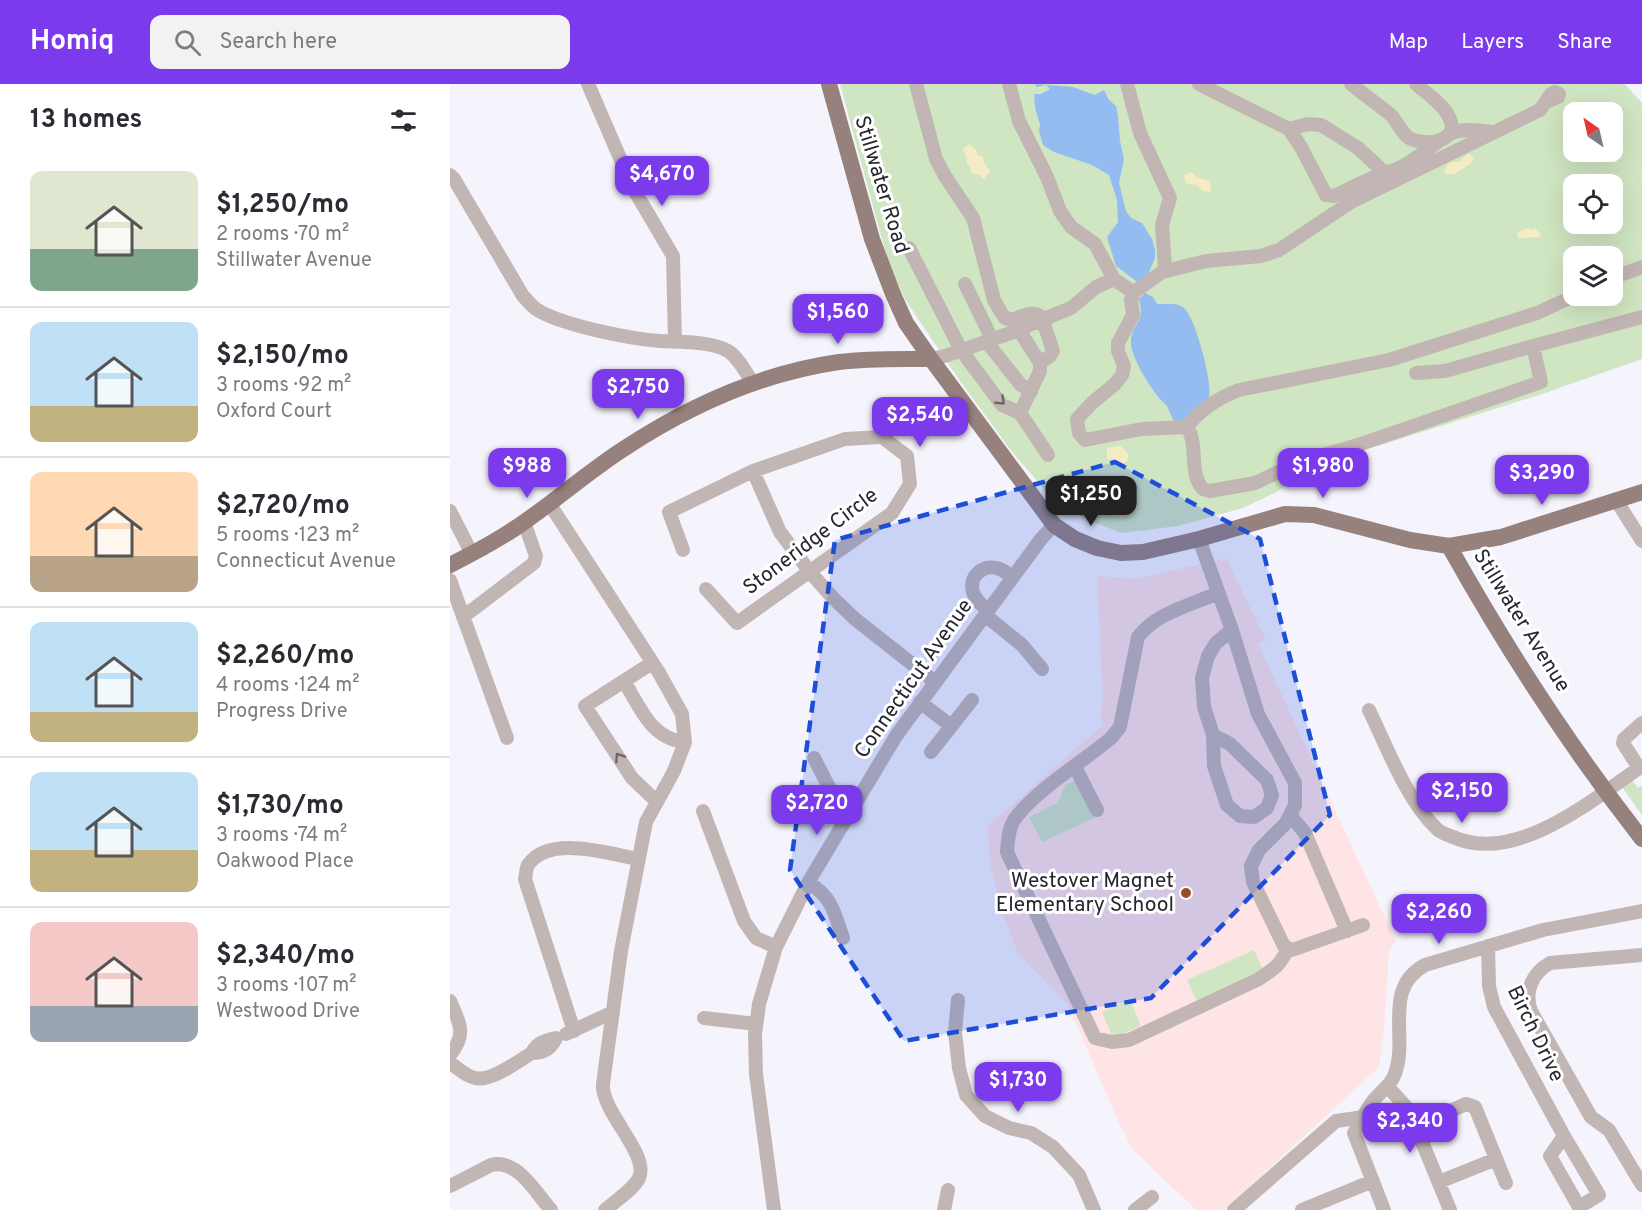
<!DOCTYPE html>
<meta charset="utf-8">
<style>
body{margin:0;font-family:Overpass,sans-serif;background:#f2f2f3;color:#2b2b33;height:100vh;display:flex;flex-direction:column;font-size:22px;white-space:nowrap}
*{box-sizing:border-box;margin:0}
p{font-size:20px;color:#7c7c81}
.icon{flex:none;width:33px;height:33px;fill:none;stroke:currentColor;stroke-width:2;stroke-linecap:round;stroke-linejoin:round}
.map{position:relative;flex:1;overflow:hidden}
.drawer{display:flex;flex-direction:column;background:#fff;width:450px}
.drawer>*{flex:none}
.needle{width:39px;rotate:326deg}
.controls{position:absolute;left:1113px;top:18px;display:grid;gap:12px}
.controls a{display:grid;place-items:center;width:60px;height:60px;border-radius:12px;background:#fff;box-shadow:0 6px 24px #0002;font-size:30px}
.price{position:absolute;translate:-50% -51px;padding:0 14px;border-radius:12px;background:#7c3aed;color:#fff;font-size:20px;line-height:39px;filter:drop-shadow(0 2px 3px #0008)}
.price::after{content:'';position:absolute;left:50%;top:36px;width:18px;height:14px;margin-left:-9px;background:inherit;clip-path:polygon(0 0,100% 0,50% 100%)}
.price.active{background:#222;color:#fff}
ul{padding:0;list-style:none}
li{display:flex;align-items:center;gap:18px;height:150px;padding:0 30px}
li+li{border-top:2px solid #e1e1e2}
li span{display:grid;place-items:center;flex:none;width:168px;height:120px;border-radius:12px;color:#555}
li>.icon{margin-inline-start:auto}
span .icon{width:72px;height:72px;fill:#fffc;stroke-width:1}
li b{font-size:26px}
h2{display:flex;justify-content:space-between;align-items:center;height:72px;padding:0 30px;font-size:26px}
header{display:flex;align-items:center;gap:36px;box-sizing:border-box;height:84px;padding:0 30px;background:#7c3aed;color:#fff}
header strong{font-size:28px}
nav{display:flex;gap:33px;margin-inline-start:auto;font-size:21px}
.search{width:420px;height:54px;background:#f2f2f3;display:flex;align-items:center;gap:15px;box-sizing:border-box;padding:0 21px;border-radius:12px;color:#7c7c81;font-size:22px}
main{display:flex;flex:1;min-height:0}
.map>svg:first-child{display:block}
</style>
<header>
<strong>Homiq</strong>
<div class="search"><svg class="icon" aria-label="search" viewBox="0 0 24 24"><circle cx="10" cy="10" r="6"/><path d="M15 15l6 6"/></svg>Search here</div>
<nav><a>Map</a><a>Layers</a><a>Share</a></nav>
</header>
<main>
<section class="drawer">
<h2>13 homes<svg class="icon" aria-label="filters" viewBox="0 0 24 24"><path d="M4 7h16M4 17h16"/><circle cx="9" cy="7" r="2"/><circle cx="15" cy="17" r="2"/></svg></h2>
<ul>
<li><span style="background:linear-gradient(#dfe7d0 65%,#7fa58c 0)"><svg class="icon" aria-label="home" viewBox="0 0 24 24"><path d="M3 11l9-7 9 7M6 9v11h12V9"/></svg></span><div><b>$1,250/mo</b><p>2 rooms · 70 m²</p><p>Stillwater Avenue</p></div></li>
<li><span style="background:linear-gradient(#bfe0f5 70%,#c2b280 0)"><svg class="icon" aria-label="home" viewBox="0 0 24 24"><path d="M3 11l9-7 9 7M6 9v11h12V9"/></svg></span><div><b>$2,150/mo</b><p>3 rooms · 92 m²</p><p>Oxford Court</p></div></li>
<li><span style="background:linear-gradient(#ffd9b3 70%,#b9a48a 0)"><svg class="icon" aria-label="home" viewBox="0 0 24 24"><path d="M3 11l9-7 9 7M6 9v11h12V9"/></svg></span><div><b>$2,720/mo</b><p>5 rooms · 123 m²</p><p>Connecticut Avenue</p></div></li>
<li><span style="background:linear-gradient(#bfe0f5 75%,#c2b280 0)"><svg class="icon" aria-label="home" viewBox="0 0 24 24"><path d="M3 11l9-7 9 7M6 9v11h12V9"/></svg></span><div><b>$2,260/mo</b><p>4 rooms · 124 m²</p><p>Progress Drive</p></div></li>
<li><span style="background:linear-gradient(#bfe0f5 65%,#c2b280 0)"><svg class="icon" aria-label="home" viewBox="0 0 24 24"><path d="M3 11l9-7 9 7M6 9v11h12V9"/></svg></span><div><b>$1,730/mo</b><p>3 rooms · 74 m²</p><p>Oakwood Place</p></div></li>
<li><span style="background:linear-gradient(#f6c9c9 70%,#9aa5b1 0)"><svg class="icon" aria-label="home" viewBox="0 0 24 24"><path d="M3 11l9-7 9 7M6 9v11h12V9"/></svg></span><div><b>$2,340/mo</b><p>3 rooms · 107 m²</p><p>Westwood Drive</p></div></li>
</ul>
</section>
<div class="map">
<svg width="1192" height="1126" viewBox="0 0 1192 1126">
<rect width="100%" height="100%" fill="#f5f4fd"/>
<!-- education -->
<path fill="#ffe4e5" d="M776,474L816,556L808,560L946,857L939,868L934,945L929,983L774,1126H746L683,1066L668,1037L618,921L568,869L554,833L541,784L537,743L654,640L650,631L653,618L647,492L687,495Z"/>
<!-- green -->
<path fill="#d0e5c1" fill-rule="evenodd" d="M390,0H1175L1192,19V275L1092,310L931,361L884,373L826,408L793,424L728,442L671,449L634,434L608,421L562,368L510,297L456,217L440,185ZM1124,28H1162V68H1124ZM1124,100H1162V140H1124ZM1124,172H1162V212H1124Z
M628,695L646,733L592,758L579,733L608,719L615,701Z
M1182,696L1188,704L1192,702V731L1172,703Z
M804,866L814,887L747,918L737,896Z
M680,916L691,942L663,954L652,928Z"/>
<!-- sand -->
<path fill="#f5ecc6" d="M519,60L526,66L527,71L533,72L534,79L540,87L534,96L529,91L522,90L520,82L517,80L516,72L513,65Z
M1017,70H1020L1024,75C1019,83 1012,84 1004,90H996L994,86L1000,78H1010Z
M742,88L748,94L760,97L761,100L760,108L753,107L747,101L736,99L734,93L735,90Z
M1079,144L1082,146L1085,144L1091,150L1090,153L1068,154L1067,148Z
M671,362L678,370V375L676,379H668L663,374L659,376L657,374V364Z
M678,412L683,413L687,422L686,426L674,433L663,432L661,424L663,422L675,420L674,415Z"/>
<!-- water -->
<path fill="#94bcf0" d="M585,0L623,3L645,11L654,6L659,16L666,22L668,32L670,57L674,75L669,99L676,127L681,134L692,139L702,155L705,166V174L699,188L690,200L666,182L657,153L668,138L667,116L659,91L642,81L604,68L593,61L589,47L590,41L585,23L584,10H591L600,5L596,1L587,3Z
M695,209L703,213L707,220C716,220 727,218 734,224C745,232 765,305 758,316C755,321 744,332 738,335C736,336 733,337 731,339L725,338C721,333 720,328 717,322C717,322 711,316 711,316C701,305 680,272 681,258C681,238 696,241 689,215Z"/>
<g fill="none" stroke-linecap="round" stroke-linejoin="round">
<!-- minor -->
<path stroke="#c2b6b4" stroke-width="14" d="M138,0L183,104L223,172L225,258
M466,0L486,75L495,92L523,134L544,216L554,233L560,236C572,233 584,224 594,235L621,224L646,203L664,195
M559,0L569,37L597,93L610,127L621,143L645,160L664,195L684,209
M677,0L690,49L720,114L712,141L715,183L712,188
M749,0L839,45L851,63L876,111L884,112L934,88
M901,0C914,11 929,21 942,32C948,39 951,49 959,54C975,63 1012,58 999,33C993,20 976,9 966,0
M839,45L858,40L871,41L908,64L934,88C958,87 984,56 1005,48C1018,44 1031,47 1043,48
M0,91L4,95L73,212C77,216 81,221 86,225C110,241 181,255 210,257C228,258 262,257 278,267C288,273 296,289 303,299
M459,164L511,266L552,321L570,329L598,371
M1162,194L1192,183
M515,200L542,255
M569,246L586,238L594,240L603,267L600,272L590,279
M536,257L570,300L581,308
M1083,262L1192,233
M481,275L495,272L569,246L590,279V287L570,329
M966,289L995,287L1083,262L1091,298L908,361L852,377L805,399L760,407L753,405C738,389 749,361 737,343L692,345L635,356L629,349L627,335L642,319L665,300L672,291L674,282L668,267V259L683,231L681,216L684,208L712,188L756,177L811,172L829,166L901,118L1090,26L1101,10L1105,8L1109,10L1108,13L1098,17
M737,343C749,326 770,313 789,306L939,276L1087,229L1124,212
M303,387L330,448L360,488L383,514L405,535L485,598
M1166,416L1192,457
M99,419L208,587L232,630L235,658L224,687L196,738L171,867L153,1000C151,1028 200,1070 189,1094C183,1106 165,1117 155,1126
M0,427L22,470
M749,455L782,546L808,630L845,699V721L836,739L809,766L801,782L803,798L834,862L842,866L913,841
M233,466L219,428L303,387L395,355L432,353L457,372L460,400L442,429L287,539L256,505
M0,496L57,654
M768,509C741,521 706,529 688,553L670,643L661,654C634,677 583,708 564,736C558,746 558,757 557,768L645,954L662,958L679,956L807,896C824,885 830,882 838,864
M538,527C532,521 525,516 523,508C518,491 535,479 550,485C555,487 559,491 563,493
M535,531L572,561L592,585
M13,533L84,479L86,472L74,438
M202,579L135,622L182,694L206,717
M174,597C190,623 201,655 235,658
M470,618L501,642
M919,626C937,663 957,717 987,745C991,749 998,751 1003,753C1066,781 1142,716 1192,682
M763,651L780,660L817,696L822,711L817,724L804,733L790,732L777,721L764,682L763,651L754,623L752,594L758,572L766,559L782,546
M481,668L522,616
M364,674L385,715L402,725
M625,683L647,726
M1189,684L1173,659L1174,655L1192,639
M253,727L294,837L306,854L326,863
M840,731L855,749L897,847
M359,799C383,814 384,829 393,854
M1038,862L1039,902L1044,923L1114,1052L1100,1072L1129,1123L1149,1111L1114,1052
M1192,871L1100,879C1082,889 1074,908 1081,927L1141,1033L1159,1046L1192,1101
M508,916L505,948L509,984L516,1011L535,1032L559,1044L581,1049L603,1063L629,1091L644,1126
M0,917C10,939 17,950 0,971
M254,934L306,940
M124,947L75,795C76,791 76,785 78,781C99,750 159,770 189,775
M116,950L163,928
M0,979C8,984 15,992 25,994C41,998 68,977 82,969C86,959 96,956 106,954C101,965 94,969 82,969
M937,1002L959,1026L1000,1126
M966,1042L1016,1020L1025,1023L1056,1099
M989,1098L1046,1075
M0,1102L41,1081C67,1074 86,1109 101,1126
M324,1126L306,990L305,951L309,920L326,863L359,797L446,652L591,455L604,441
M494,1126L498,1106
M685,1126L702,1113
M784,1126L886,1037L914,1033
M852,1126L923,1097
M934,1126L904,1049C910,1039 915,1027 923,1017C929,1009 940,1002 944,992C960,955 931,905 975,881L1093,846L1192,827"/>
<!-- major -->
<path stroke="#96817d" stroke-width="16" d="M379,0L422,155L443,210L456,239L481,275L604,441L625,455L647,464L671,469L693,468L749,455L835,430L864,431L960,456L999,462L1051,453L1192,408
M999,462C1056,564 1120,663 1192,755
M0,481C22,470 43,459 64,445C102,420 136,389 175,364C239,322 312,289 389,278C420,274 450,275 481,275"/>
</g>
<!-- one-way arrows -->
<defs><path id="oneway-chevron" d="M-2-3.5L2.5 0L-2 3.5" fill="none" stroke-width="1.6" stroke-linecap="round" stroke-linejoin="round" transform="scale(1.5)"/></defs>
<g stroke="#6d676a">
<use href="#oneway-chevron" transform="translate(551 317) rotate(43)"/>
<use href="#oneway-chevron" transform="translate(169 673) rotate(-123)"/>
</g>
<!-- marked area -->
<path fill="#1d4ed8" fill-opacity="0.2" stroke="#1d4ed8" stroke-width="4.5" stroke-dasharray="12 8" stroke-linejoin="round" d="M665,378L810,455L880,731L701,914L454,957L340,786L385,456Z"/>
<!-- markers -->
<circle fill="#974f2a" stroke="#fff" stroke-width="2" cx="736" cy="809" r="6"/>
<g text-anchor="middle" dominant-baseline="central" stroke-width="6" stroke-linejoin="round" paint-order="stroke">
<!-- street labels -->
<g font-size="21" fill="#27262e" stroke="#fff">
<text transform="translate(431 101) rotate(73)">Stillwater Road</text>
<text transform="translate(361 458) rotate(-37)">Stoneridge Circle</text>
<text transform="translate(1071 537) rotate(58)">Stillwater Avenue</text>
<text transform="translate(464 595) rotate(-55)">Connecticut Avenue</text>
<text transform="translate(1085 950) rotate(64)">Birch Drive</text>
</g>
<!-- poi labels -->
<g font-size="21" fill="#27262e" stroke="#fff" text-anchor="end">
<text x="724" y="797">Westover Magnet<tspan x="724" dy="24">Elementary School</tspan></text>
</g>
</g>
</svg>
<div class="controls">
<a><svg class="needle" viewBox="-14 -14 28 28"><path d="M0-13l5 13h-10z" fill="#e53935"/><path d="M0 13l5-13h-10z" fill="#7c7c81"/></svg></a>
<a><svg class="icon" aria-label="locate" viewBox="0 0 24 24"><circle cx="12" cy="12" r="6"/><path d="M12 2v4M12 18v4M2 12h4M18 12h4"/></svg></a>
<a><svg class="icon" aria-label="layers" viewBox="0 0 24 24"><path d="M12 4l9 5-9 5-9-5zM3 14l9 5 9-5"/></svg></a>
</div>
<b class="price" style="left:212px;top:123px">$4,670</b>
<b class="price" style="left:388px;top:261px">$1,560</b>
<b class="price" style="left:188px;top:336px">$2,750</b>
<b class="price" style="left:470px;top:364px">$2,540</b>
<b class="price" style="left:77px;top:415px">$988</b>
<b class="price" style="left:873px;top:415px">$1,980</b>
<b class="price" style="left:1092px;top:422px">$3,290</b>
<b class="price active" style="left:641px;top:443px">$1,250</b>
<b class="price" style="left:1012px;top:740px">$2,150</b>
<b class="price" style="left:367px;top:752px">$2,720</b>
<b class="price" style="left:989px;top:861px">$2,260</b>
<b class="price" style="left:568px;top:1029px">$1,730</b>
<b class="price" style="left:960px;top:1070px">$2,340</b>
</div>
</main>
